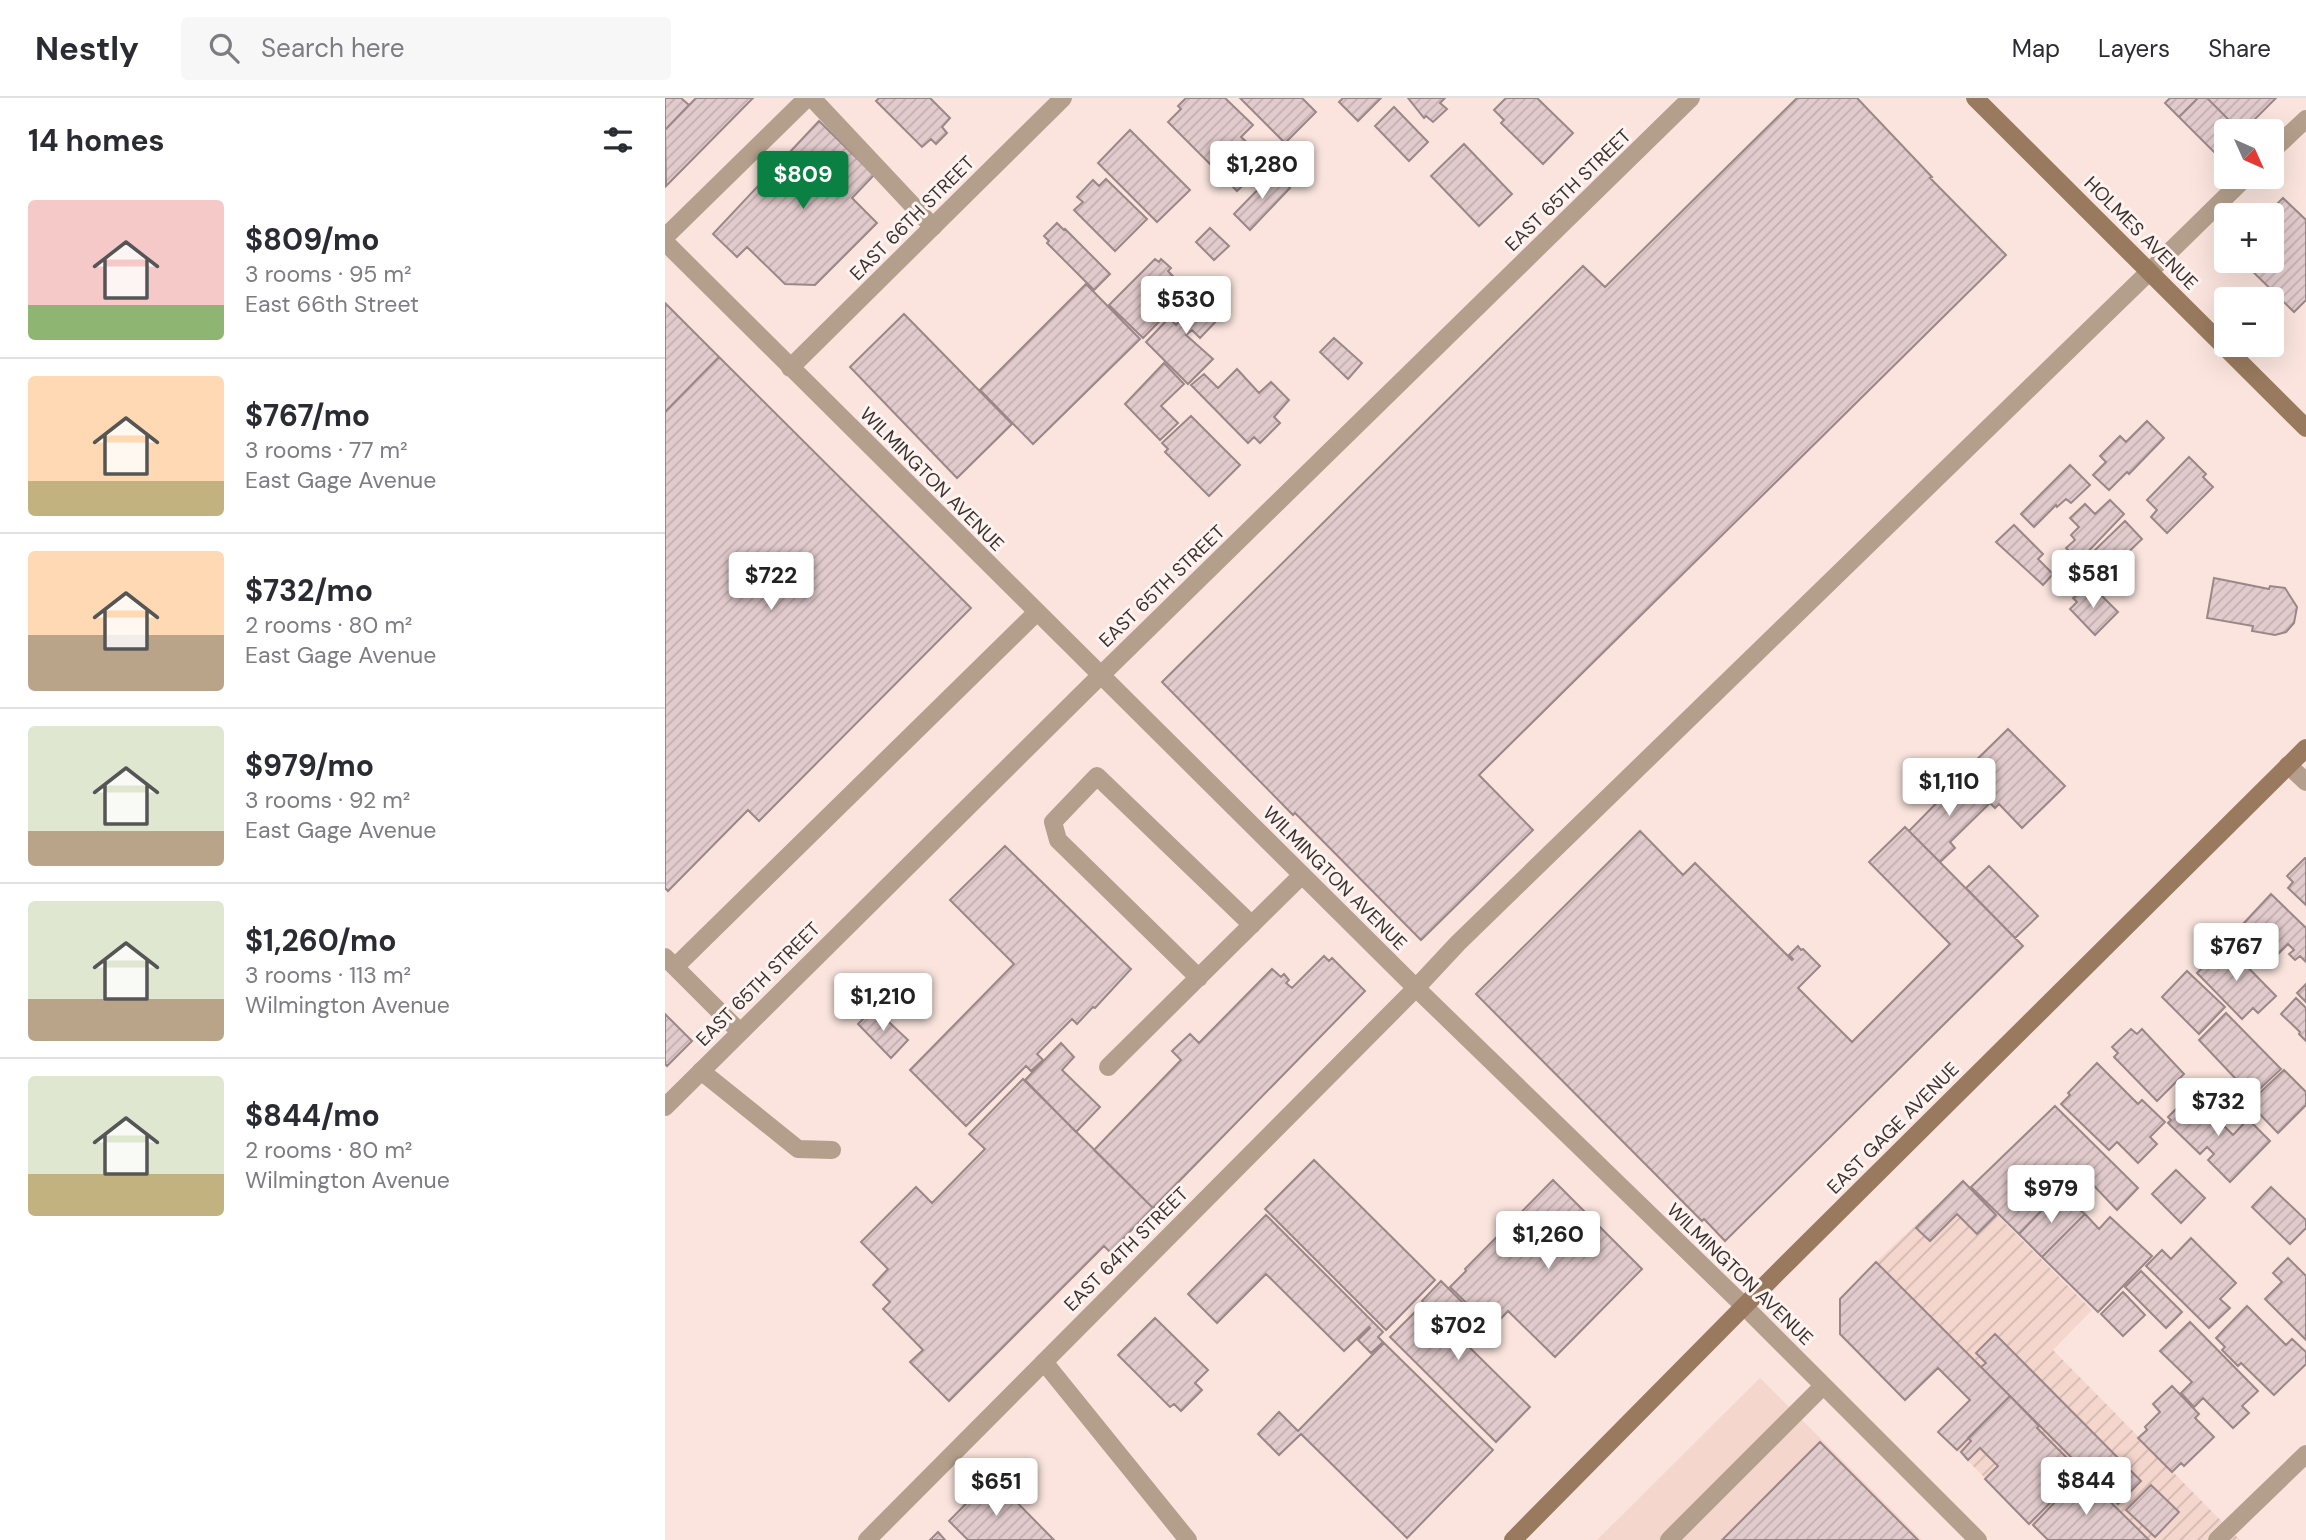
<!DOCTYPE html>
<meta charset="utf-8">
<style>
body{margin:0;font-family:"DM Sans",sans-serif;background:#f7f7f7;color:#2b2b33;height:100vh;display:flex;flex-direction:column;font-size:26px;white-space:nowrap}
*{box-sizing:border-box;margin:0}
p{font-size:23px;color:#7c7c81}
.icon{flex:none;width:38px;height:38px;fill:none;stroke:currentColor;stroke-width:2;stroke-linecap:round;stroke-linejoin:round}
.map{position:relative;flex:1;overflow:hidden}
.panel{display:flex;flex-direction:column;background:#fff;width:665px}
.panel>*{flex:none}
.needle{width:46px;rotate:135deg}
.controls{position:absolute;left:1549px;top:21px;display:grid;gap:14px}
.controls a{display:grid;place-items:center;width:70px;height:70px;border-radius:7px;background:#fff;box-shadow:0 7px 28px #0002;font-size:35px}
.price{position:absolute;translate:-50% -60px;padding:0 16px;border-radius:7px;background:#fff;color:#222;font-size:23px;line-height:46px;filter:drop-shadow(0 2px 4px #0008)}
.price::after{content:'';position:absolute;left:50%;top:42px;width:21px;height:16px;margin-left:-10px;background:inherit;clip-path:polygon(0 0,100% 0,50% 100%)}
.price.on{background:#0b8043;color:#fff}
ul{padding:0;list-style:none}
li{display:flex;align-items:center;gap:21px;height:175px;padding:0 28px}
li+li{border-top:2px solid #e1e1e2}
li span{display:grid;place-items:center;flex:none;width:196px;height:140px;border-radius:7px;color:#555}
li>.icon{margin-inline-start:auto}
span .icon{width:84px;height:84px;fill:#fffc;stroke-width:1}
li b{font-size:30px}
h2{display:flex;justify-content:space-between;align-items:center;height:84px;padding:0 28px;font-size:30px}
header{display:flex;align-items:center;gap:42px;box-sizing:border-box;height:98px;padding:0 35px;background:#fff;border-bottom:2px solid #e1e1e2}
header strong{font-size:33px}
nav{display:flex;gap:38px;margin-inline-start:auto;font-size:24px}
.search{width:490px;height:63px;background:#f7f7f7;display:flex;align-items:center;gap:18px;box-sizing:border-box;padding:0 24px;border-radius:7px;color:#7c7c81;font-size:26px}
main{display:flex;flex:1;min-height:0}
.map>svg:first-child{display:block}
</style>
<header>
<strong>Nestly</strong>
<div class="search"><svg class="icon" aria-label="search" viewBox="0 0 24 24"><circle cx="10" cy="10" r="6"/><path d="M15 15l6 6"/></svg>Search here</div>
<nav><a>Map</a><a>Layers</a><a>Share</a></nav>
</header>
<main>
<section class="panel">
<h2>14 homes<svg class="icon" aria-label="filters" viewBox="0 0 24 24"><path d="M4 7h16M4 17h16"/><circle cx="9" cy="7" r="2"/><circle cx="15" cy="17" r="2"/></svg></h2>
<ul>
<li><span style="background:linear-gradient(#f6c9c9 75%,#8fb573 0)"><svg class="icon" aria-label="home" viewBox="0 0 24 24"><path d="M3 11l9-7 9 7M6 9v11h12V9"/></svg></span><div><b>$809/mo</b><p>3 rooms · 95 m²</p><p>East 66th Street</p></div></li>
<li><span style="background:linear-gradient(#ffd9b3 75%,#c2b280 0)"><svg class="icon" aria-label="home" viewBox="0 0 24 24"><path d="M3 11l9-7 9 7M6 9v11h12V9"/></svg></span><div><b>$767/mo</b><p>3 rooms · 77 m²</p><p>East Gage Avenue</p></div></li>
<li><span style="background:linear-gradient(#ffd9b3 60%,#b9a48a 0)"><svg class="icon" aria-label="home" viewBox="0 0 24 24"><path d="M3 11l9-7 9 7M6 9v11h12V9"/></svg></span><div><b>$732/mo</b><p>2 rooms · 80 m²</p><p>East Gage Avenue</p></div></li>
<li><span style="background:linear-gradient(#dfe7d0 75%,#b9a48a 0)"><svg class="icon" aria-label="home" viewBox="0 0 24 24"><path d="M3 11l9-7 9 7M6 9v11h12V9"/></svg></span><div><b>$979/mo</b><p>3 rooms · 92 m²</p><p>East Gage Avenue</p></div></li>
<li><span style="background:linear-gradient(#dfe7d0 70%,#b9a48a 0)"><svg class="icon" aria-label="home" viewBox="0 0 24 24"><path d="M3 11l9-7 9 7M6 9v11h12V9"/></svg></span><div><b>$1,260/mo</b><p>3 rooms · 113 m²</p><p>Wilmington Avenue</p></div></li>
<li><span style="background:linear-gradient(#dfe7d0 70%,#c2b280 0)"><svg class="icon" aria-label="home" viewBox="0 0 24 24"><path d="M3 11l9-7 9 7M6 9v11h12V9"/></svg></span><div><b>$844/mo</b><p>2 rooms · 80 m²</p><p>Wilmington Avenue</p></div></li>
</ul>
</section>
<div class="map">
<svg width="1641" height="1442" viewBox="0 0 1641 1442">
<defs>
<pattern id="industrial-furrows" width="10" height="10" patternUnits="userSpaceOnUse" patternTransform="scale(1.75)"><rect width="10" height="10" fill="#f4d6cd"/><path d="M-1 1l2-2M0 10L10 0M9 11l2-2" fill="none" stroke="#d2b8b0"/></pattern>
<pattern id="building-hatch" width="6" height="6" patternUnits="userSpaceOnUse" patternTransform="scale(1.75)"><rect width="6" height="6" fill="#e2cbcc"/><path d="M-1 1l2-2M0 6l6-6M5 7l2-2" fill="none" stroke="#c3afb0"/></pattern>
</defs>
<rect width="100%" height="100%" fill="#fae4dd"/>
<!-- built -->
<path fill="#f4d6cd" d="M1095,1280L1257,1442H932Z"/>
<!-- industrial -->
<path fill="url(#industrial-furrows)" d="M1298,1083L1427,1212L1388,1252L1575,1442H1382L1292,1352L1344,1298L1211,1164Z"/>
<!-- building -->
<path fill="url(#building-hatch)" stroke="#9c8788" stroke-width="2" d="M0,0H16L24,7L0,32Z
M31,0H88L1,88L0,32Z
M214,0H265L285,20L277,29L282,35L271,46L266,41L257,49L211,3Z
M521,0H560L588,27L576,39L603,63L572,93L562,83L559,86L553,80L556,77L503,24L516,11L513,8Z
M575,0H637L651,14L620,45Z
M678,0H716L693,23L674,4Z
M743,0H780L775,5L782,11L768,24L761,18L759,20Z
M841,0H872L908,35L878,66L836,25L839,22L829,12Z
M1132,0H1192L1267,79L1265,80L1341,157L814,677L868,732L756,842L630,715L628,717L497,584L918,168L940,189Z
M1505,0H1533L1514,19L1500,5Z
M1533,0H1542L1575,33H1561V49L1552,57L1514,19Z
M1542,0H1611L1578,33H1575Z
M729,9L763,44L744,63L710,28Z
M154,23L209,77L187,100L212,125L150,187L120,186L82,149L72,159L48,136Z
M465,32L525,92L492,124L433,65Z
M799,46L847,96L814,128L766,78Z
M609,75L625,90L585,132L569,116Z
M441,81L482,121L450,153L409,112L418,104L412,99L428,82L434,88Z
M1618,100L1641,122V202L1629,214L1577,163H1606V117H1601Z
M392,125L399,132L400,131L445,176L429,192L382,145L384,143L379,138Z
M545,130L564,148L549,162L531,144Z
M490,161L494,164L496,161L506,170L503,173L523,194L478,240L444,207Z
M421,186L475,241L368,346L315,292Z
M532,190L558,216L535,240L527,232L521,237L548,261L523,286L481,244L504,220L511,227L517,220L509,212Z
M0,205L54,259L0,314Z
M239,216L347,326L292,380L185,269Z
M669,240L697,265L683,281L655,254Z
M54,259L306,510L94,723L83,712L3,793L0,790V314Z
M499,265L519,286L496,308L513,325L495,342L460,306Z
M572,271L594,295L606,284L624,302L609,319L615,325L595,345L589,339L583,345L526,287L539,276L553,290Z
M526,318L575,367L544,398L500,354L503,351L497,345Z
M1482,323L1499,340L1464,376L1462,374L1444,392L1428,377L1441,364L1435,358L1455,338L1461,344Z
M1524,359L1541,376L1538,379L1548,389L1502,435L1486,419L1492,412L1482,402Z
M1405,367L1425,387L1406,405L1401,401L1392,409L1391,407L1369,429L1356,416Z
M1445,402L1459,416L1414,463L1401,450L1410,442L1406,437L1414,429L1405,420L1420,406L1430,416Z
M1460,423L1477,441L1448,469L1430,452Z
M1349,427L1378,456L1373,461L1388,476L1378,487L1331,444Z
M1549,480L1604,491L1605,488L1620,490L1632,509L1629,525L1621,534L1610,537L1587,533L1588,528L1542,520Z
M1428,489L1453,514L1430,537L1405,511L1412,504L1408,500L1416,493L1420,496Z
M1343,631L1400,688L1357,730L1334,706L1330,710L1297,676Z
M1298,678L1325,705L1285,744L1290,750L1275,764L1244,733Z
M1240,729L1358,848L1060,1143L1039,1121L1037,1123L811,896L975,733L1018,777L1030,765L1127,862L1128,861L1124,857L1133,848L1136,852L1138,851L1155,868L1133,890L1187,944L1285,846L1204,764Z
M340,748L466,871L430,910L428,909L412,926L407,921L372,956L378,962L366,973L361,968L301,1028L245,972L349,866L285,802Z
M1640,760H1641V807L1623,790L1628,784L1622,778Z
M1324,768L1373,818L1350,840L1301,790Z
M1606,796L1641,830V864L1635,858L1630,862L1624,856L1629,852L1623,846L1611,858L1578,826Z
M1561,847L1611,898L1593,915L1588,910L1577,921L1532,875Z
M659,858L664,863L667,860L700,893L488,1110L429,1052L516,962L507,953L525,936L534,945L607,871L616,879L619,876L624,882L621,885L627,890Z
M1522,873L1560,909L1534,936L1497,899Z
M1641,886V904L1632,895Z
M1631,900L1641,910V943L1634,936L1635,934L1616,916Z
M209,910L243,942L226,960L193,926Z
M1561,915L1616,971L1587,998L1534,942Z
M0,916L27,943L2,968L0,966Z
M1466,931L1472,936L1477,931L1519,976L1492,1003L1449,959L1453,955L1447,949Z
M396,945L409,959L397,972L435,1009L411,1034L360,982Z
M1432,965L1473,1006L1477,1002L1500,1024L1485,1039L1492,1046L1473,1065L1452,1044L1444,1052L1396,1006L1405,997L1403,995Z
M1619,972L1641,994V1007L1613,1035L1584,1005Z
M358,981L488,1110L445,1154L439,1148L284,1303L245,1264L258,1252L218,1211L225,1204L208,1187L223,1171L196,1144L251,1089L267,1105L320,1051L304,1036Z
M1530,999L1568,1037L1583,1021L1605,1043L1565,1084L1543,1062L1549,1056L1542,1049L1535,1056L1503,1025L1506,1022L1503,1019L1519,1003L1522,1007Z
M1390,1008L1473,1090L1452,1112L1411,1069L1402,1078L1406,1082L1354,1136L1306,1089Z
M649,1062L770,1182L721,1232L600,1111Z
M1511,1072L1540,1100L1516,1125L1487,1096Z
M888,1082L977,1171L890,1259L843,1213L827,1230L785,1189L801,1173L800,1171Z
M1298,1083L1331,1117L1312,1136L1292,1116L1265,1143L1251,1130Z
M1606,1089L1641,1122V1130L1625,1146L1587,1109Z
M1394,1095L1420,1116L1377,1159L1354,1136Z
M1420,1116L1434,1131L1445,1119L1487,1158L1433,1214L1377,1159Z
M601,1117L718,1234L713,1239L718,1244L706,1255L693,1242L705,1230L704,1229L679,1253L601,1176L552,1225L523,1196Z
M1526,1140L1571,1185L1555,1201L1565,1210L1544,1230L1481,1168L1497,1152L1506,1161Z
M1623,1160L1641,1178V1242L1600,1201L1617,1184L1608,1175Z
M1211,1164L1345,1298L1292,1352L1273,1334L1305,1302L1273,1270L1240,1302L1175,1236V1201Z
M1476,1173L1517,1214L1501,1230L1460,1189Z
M776,1183L811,1218L792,1237L865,1309L831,1344L725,1239L759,1205L757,1203Z
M1458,1194L1480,1217L1458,1238L1436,1216Z
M1582,1208L1621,1247L1627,1241L1641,1254V1266L1609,1297L1576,1265L1573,1268L1557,1252L1560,1249L1551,1240Z
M490,1220L543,1272L530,1285L537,1292L516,1313L509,1306L505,1309L453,1257Z
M1525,1224L1593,1293L1577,1308L1584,1315L1568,1330L1538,1300L1529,1309L1516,1295L1527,1284L1495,1253Z
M1330,1236L1476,1383L1453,1406L1316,1269L1321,1265L1311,1255Z
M719,1245L828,1352L742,1440L636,1336L614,1357L593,1336L614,1314L633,1333Z
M1507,1288L1534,1316L1530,1320L1549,1339L1519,1368L1516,1365L1507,1374L1473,1340L1482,1332L1480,1329L1495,1314L1488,1306Z
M1345,1298L1374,1328L1372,1330L1416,1374L1364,1426L1320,1381L1333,1368L1315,1350L1303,1362L1296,1354L1306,1343L1303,1340Z
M1155,1344L1253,1442H1057Z
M1417,1376L1484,1442H1383L1368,1427Z
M327,1379L389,1442H303L284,1423Z
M1486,1387L1514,1414L1490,1439L1461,1412Z
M273,1434L280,1442H265Z"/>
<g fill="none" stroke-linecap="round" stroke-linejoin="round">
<!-- lane -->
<path stroke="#b49f8c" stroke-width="18" d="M147,0L268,129
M0,139L142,0
M1623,667L1641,684
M0,859L75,934
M10,869L372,514
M534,880L393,742L388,724L432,678L587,827
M751,890L793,845L1485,173
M443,969L637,777
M36,973L133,1051L167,1052
M379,1264L523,1442
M1004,1442L1158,1288"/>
<!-- street -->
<path stroke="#b49f8c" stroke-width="18" d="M1606,54L1641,21
M0,144L751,890L1079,1208L1313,1442
M1485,173L1581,79
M125,270L398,0
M0,1009L436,577L1026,0
M202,1442L751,890
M1552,1442L1641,1356"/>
<!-- secondary -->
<path stroke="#997a5e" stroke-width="18" d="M1310,0L1641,330
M848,1442L1112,1175L1641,650"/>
</g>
<g text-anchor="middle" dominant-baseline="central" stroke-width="6" stroke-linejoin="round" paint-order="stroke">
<!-- street labels -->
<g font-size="19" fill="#3b322f" stroke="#fdf4f2">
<text transform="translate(903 92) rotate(-44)">EAST 65TH STREET</text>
<text transform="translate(247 120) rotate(-45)">EAST 66TH STREET</text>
<text transform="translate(1476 135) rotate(45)">HOLMES AVENUE</text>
<text transform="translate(267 381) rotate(45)">WILMINGTON AVENUE</text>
<text transform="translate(497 488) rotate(-44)">EAST 65TH STREET</text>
<text transform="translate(670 780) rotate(45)">WILMINGTON AVENUE</text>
<text transform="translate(93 886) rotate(-45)">EAST 65TH STREET</text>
<text transform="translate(1228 1030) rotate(-45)">EAST GAGE AVENUE</text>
<text transform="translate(461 1151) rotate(-45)">EAST 64TH STREET</text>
<text transform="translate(1075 1176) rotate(44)">WILMINGTON AVENUE</text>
</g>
</g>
</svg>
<div class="controls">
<a><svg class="needle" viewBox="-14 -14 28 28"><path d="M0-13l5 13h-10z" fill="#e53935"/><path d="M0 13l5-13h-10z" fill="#7c7c81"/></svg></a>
<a>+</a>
<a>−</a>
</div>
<b class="price" style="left:597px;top:103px">$1,280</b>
<b class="price on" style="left:138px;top:113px">$809</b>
<b class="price" style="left:521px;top:238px">$530</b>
<b class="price" style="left:1428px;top:512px">$581</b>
<b class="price" style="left:106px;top:514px">$722</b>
<b class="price" style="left:1284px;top:720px">$1,110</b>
<b class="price" style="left:1571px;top:885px">$767</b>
<b class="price" style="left:218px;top:935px">$1,210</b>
<b class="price" style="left:1553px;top:1040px">$732</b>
<b class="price" style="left:1386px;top:1127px">$979</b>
<b class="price" style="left:883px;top:1173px">$1,260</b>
<b class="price" style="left:793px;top:1264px">$702</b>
<b class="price" style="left:1421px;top:1419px">$844</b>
<b class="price" style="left:331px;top:1420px">$651</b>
</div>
</main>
